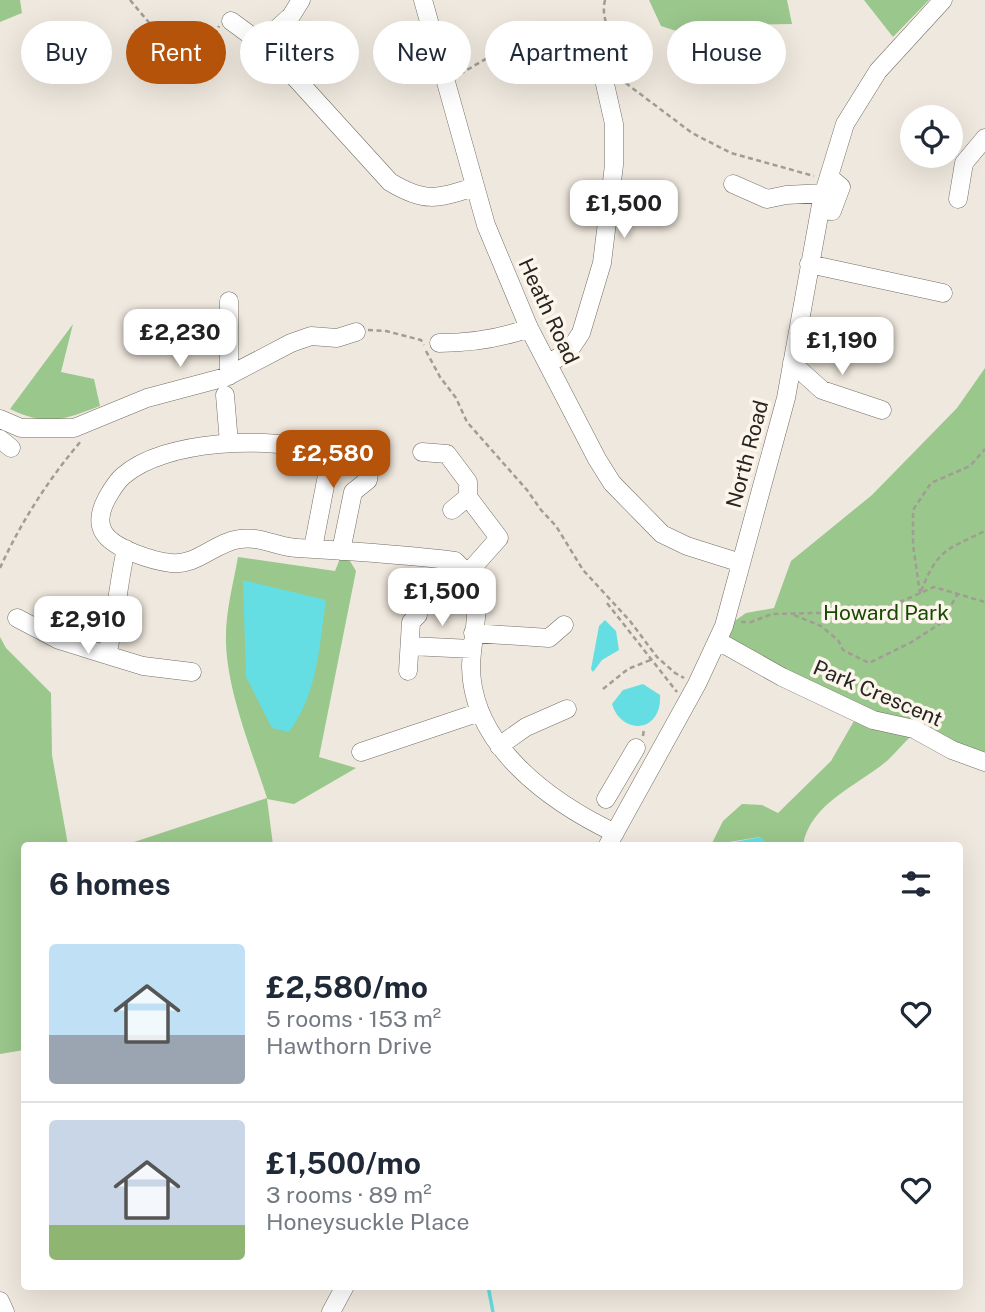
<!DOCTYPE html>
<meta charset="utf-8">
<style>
body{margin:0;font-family:"Public Sans",sans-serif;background:#f6f6f7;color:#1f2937;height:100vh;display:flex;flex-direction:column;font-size:26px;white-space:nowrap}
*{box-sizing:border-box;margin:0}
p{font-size:23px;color:#747a83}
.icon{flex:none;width:38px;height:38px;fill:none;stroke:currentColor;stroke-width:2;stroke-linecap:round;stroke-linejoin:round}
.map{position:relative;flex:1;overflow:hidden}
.panel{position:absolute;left:21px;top:842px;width:942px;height:448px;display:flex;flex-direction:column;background:#fff;border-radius:7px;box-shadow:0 7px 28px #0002}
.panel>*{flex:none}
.banner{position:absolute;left:21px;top:21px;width:943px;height:63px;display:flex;gap:14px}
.controls{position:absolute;left:900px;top:105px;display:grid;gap:14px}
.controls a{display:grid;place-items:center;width:63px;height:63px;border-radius:50%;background:#fff;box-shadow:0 7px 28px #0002;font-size:35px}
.price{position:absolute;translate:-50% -60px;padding:0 16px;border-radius:14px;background:#fff;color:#222;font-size:23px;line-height:46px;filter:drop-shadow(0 2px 4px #0008)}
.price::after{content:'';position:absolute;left:50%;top:42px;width:21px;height:16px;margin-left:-10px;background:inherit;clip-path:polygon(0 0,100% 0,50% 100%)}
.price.on{background:#b45309;color:#fff}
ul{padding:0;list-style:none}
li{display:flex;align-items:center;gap:21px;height:175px;padding:0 28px}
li+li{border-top:2px solid #e0e1e3}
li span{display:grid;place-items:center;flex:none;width:196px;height:140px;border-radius:7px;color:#555}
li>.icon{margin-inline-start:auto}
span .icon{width:84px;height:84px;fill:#fffc;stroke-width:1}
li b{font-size:30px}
h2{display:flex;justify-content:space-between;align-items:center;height:84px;padding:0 28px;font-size:30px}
.tag{padding:0 24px;border-radius:32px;background:#fff;box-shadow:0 7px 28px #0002;font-size:24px;line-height:63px}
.tag.on{background:#b45309;color:#fff}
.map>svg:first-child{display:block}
</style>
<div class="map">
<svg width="985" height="1312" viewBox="0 0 985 1312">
<rect width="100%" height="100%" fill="#efe8de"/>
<!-- green -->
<path fill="#9ac78c" d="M0,0H20L22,13L0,22Z
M649,0H787L792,24L743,25L701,39L661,26Z
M864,0H929L893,37Z
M73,324L61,372L94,379L100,406C62,420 48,427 10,409Z
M985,368V755L841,701L758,659L720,631L746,613L774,608L791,561L872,495L957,408Z
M341,556L350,561L356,571L319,757L356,768L294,804L267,799L273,845H125L267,798C252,751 227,691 226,642C225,614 233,585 238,557L335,571Z
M0,637L6,648L51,693L52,755L68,845H24V1050L0,1054Z
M854,721L873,728L911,736C903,744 896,752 888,760C859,785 810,803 803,845H768L760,837L729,842L727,845H711L723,821L742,804L762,805L778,813L831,761Z"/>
<!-- water -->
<path fill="#64dee2" d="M243,580L326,600C319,647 318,693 289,732L272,728L246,677Z
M605,620L616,631L619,650L602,660L593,672L591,669L599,626Z
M643,684L660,695C662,734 621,735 612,704L623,690Z
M761,837L768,845H727L728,843Z"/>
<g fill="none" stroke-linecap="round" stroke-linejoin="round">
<!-- stream -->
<path stroke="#64dee2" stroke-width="3.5" d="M488,1286L493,1312"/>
<!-- minor casing -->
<g stroke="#746e65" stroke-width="19">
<path id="minor" d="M423,0L486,225L529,328L597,459L612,483L662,534L687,546L741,563
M231,21L261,43L280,61L390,182C425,203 436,199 474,187
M261,43L291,16L301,0
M733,184L767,199L786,195L824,193
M958,199L964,163L985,138
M820,210L832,211L841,187L834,181L828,180
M809,264L943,293
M229,301V376
M439,343C471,343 499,339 529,328
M792,363L822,390L882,410
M548,365L571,348L581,333L602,263L614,165V124L605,84
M225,395L229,443
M0,419L21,428H74L147,398L226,377L291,343L311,336L337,338L356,332
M0,439L11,448
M422,452L447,454L468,482V497L499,538L467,574
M452,510L468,497
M313,548L329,465L322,452C271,436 165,439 123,476C116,482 111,491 107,498C101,509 97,522 104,533C114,549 153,561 171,563C197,566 215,542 240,539C262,536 276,547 297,548C349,551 403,554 455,561C462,568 472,577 475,586C481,604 471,646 471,667C472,746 550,802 615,833
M126,549C118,584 116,619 107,655L143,666L192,672
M341,551L353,492L368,480L374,441
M17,618L59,640L107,655
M473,633L549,638L564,625
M718,641L782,677L873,720L914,729L952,750L985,762
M410,646L472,649
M408,671L411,622L418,615
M499,746L526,727L567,709
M361,752L480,712
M606,799L636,748
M608,845L697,684L724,626L786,398L822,199L845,124L878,71L943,0
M0,1301L5,1312
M331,1312L345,1286"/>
</g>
<!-- path -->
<path stroke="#a19c94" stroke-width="2.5" stroke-dasharray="5 3.5" stroke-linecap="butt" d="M130,0C152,26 171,51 201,69L219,26
M605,0C598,30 627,43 612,72
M460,74L515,42L553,66L577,70L592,78
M618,82L623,81L692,133L731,153L814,176
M368,330L386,331L421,340L424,345
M426,351L440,377L456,398L467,422L527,490L541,510L556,526L583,570L630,621L657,657L675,673L684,678
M0,568C21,522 48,480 81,441
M921,591C938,549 946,550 985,531
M920,594L913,545V510L931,483L970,466L985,449
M607,603L677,692
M794,615L821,626L838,640L843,650L869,663L910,643L941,623L957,595
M741,622H751L772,614L864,612L891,606L934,587L985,602
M603,689L628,669L653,659
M643,736L644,729"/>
<!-- minor -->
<use href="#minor" stroke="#fff" stroke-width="18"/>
</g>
<g text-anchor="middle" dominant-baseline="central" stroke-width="7" stroke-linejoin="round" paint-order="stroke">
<!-- street labels -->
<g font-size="21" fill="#272521" stroke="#fcf5eb">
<text transform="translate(549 311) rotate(65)">Heath Road</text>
<text transform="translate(747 454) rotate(-75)">North Road</text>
<text transform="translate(878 693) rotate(23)">Park Crescent</text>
</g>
<!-- park labels -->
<g font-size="21" fill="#174900" stroke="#fcf5eb">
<text x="886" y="612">Howard Park</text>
</g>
</g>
</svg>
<div class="controls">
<a><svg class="icon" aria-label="locate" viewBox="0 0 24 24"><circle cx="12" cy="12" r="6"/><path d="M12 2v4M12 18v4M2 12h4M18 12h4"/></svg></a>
</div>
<b class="price" style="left:624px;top:240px">£1,500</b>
<b class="price" style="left:180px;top:369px">£2,230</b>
<b class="price" style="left:842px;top:377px">£1,190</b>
<b class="price on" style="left:333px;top:490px">£2,580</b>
<b class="price" style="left:442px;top:628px">£1,500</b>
<b class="price" style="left:88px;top:656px">£2,910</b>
<div class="banner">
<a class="tag">Buy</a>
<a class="tag on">Rent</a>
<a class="tag">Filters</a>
<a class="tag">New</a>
<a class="tag">Apartment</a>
<a class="tag">House</a>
</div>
<section class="panel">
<h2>6 homes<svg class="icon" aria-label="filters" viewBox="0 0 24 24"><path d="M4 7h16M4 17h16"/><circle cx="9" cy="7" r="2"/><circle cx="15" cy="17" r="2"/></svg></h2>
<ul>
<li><span style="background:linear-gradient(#bfe0f5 65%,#9aa5b1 0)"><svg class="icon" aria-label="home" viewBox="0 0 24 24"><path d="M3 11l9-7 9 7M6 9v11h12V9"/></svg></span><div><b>£2,580/mo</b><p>5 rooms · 153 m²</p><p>Hawthorn Drive</p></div><svg class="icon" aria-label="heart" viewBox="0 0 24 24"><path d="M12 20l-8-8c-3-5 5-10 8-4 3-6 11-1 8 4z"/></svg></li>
<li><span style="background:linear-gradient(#c9d6e8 75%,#8fb573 0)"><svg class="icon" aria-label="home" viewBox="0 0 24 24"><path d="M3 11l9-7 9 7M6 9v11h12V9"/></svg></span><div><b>£1,500/mo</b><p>3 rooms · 89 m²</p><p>Honeysuckle Place</p></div><svg class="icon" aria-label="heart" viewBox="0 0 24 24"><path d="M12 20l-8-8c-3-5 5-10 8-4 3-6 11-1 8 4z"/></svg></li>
</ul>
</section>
</div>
